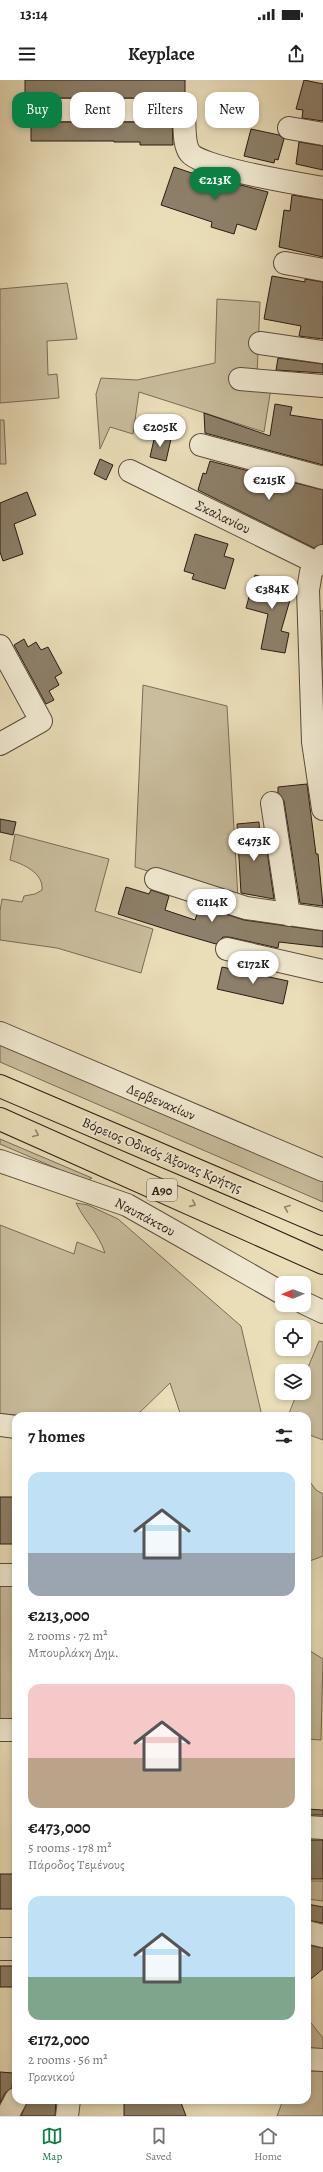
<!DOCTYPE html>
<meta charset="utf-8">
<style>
body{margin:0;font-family:Alegreya,serif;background:#f6f6f6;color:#222;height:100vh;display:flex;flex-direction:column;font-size:15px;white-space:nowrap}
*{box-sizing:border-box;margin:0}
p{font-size:13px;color:#767676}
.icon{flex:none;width:22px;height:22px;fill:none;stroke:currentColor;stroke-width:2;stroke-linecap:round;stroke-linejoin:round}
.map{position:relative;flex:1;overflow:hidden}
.side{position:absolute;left:12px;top:1332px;width:299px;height:692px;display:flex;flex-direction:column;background:#fff;border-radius:12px;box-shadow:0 2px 6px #0003}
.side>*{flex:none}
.hud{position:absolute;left:12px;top:12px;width:299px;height:36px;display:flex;gap:8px}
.needle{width:26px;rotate:269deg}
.controls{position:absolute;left:275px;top:1196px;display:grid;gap:8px}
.controls a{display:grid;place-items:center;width:36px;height:36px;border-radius:8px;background:#fff;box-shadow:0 2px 6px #0003;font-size:20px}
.price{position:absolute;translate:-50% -34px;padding:0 9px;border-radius:14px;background:#fff;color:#222;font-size:13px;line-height:26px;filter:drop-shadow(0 1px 2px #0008)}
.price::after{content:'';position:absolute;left:50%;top:24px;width:12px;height:9px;margin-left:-6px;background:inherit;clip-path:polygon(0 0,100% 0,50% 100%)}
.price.selected{background:#0b8043;color:#fff}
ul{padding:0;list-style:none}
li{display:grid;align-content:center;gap:8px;height:212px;padding:0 16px}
li span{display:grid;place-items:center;height:124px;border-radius:12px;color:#555}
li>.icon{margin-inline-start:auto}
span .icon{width:72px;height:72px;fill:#fffc;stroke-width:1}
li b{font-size:17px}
h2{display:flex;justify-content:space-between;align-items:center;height:48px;padding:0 16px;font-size:17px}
.chip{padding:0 14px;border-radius:12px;background:#fff;box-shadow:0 2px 6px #0003;font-size:14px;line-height:36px}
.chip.selected{background:#0b8043;color:#fff}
.status{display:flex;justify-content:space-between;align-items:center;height:28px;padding:0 20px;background:#fff;direction:ltr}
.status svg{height:11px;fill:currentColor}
header{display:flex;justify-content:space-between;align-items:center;height:52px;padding:0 16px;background:#fff;font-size:18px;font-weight:700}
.tabs{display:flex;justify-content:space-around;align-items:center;height:56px;border-top:1px solid #e0e0e0;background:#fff;font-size:11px;color:#767676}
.tabs a{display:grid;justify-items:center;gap:2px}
.tabs .selected{color:#0b8043}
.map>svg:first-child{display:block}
</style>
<div class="status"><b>13:14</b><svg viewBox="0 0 49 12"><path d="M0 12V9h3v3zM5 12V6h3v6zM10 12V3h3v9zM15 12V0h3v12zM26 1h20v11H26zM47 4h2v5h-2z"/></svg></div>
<header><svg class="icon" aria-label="menu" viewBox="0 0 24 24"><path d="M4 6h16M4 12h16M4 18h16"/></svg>Keyplace<svg class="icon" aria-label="share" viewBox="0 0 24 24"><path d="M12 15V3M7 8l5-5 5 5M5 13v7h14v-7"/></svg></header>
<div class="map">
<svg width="323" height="2036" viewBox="0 0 323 2036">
<rect width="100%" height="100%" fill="#eadeb9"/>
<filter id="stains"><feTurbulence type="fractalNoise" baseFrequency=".005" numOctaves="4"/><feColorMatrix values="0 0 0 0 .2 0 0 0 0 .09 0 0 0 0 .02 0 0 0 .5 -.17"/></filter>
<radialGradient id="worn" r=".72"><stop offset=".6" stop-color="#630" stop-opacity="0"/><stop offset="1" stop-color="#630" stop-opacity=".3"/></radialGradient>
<!-- green -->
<path fill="#c9bd9d" stroke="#796c58" d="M67,203L77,259L47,261L48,295L57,294L59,318L0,323V209Z
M217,219L260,222L257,296L232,291L231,304L271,308L264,352L139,312L133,354L110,347L100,369L96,314L101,298L137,300L215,283Z
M0,340H4L6,384H0Z
M318,530L323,531V661Z
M143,605L227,626L238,819L135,787Z
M15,754L109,779L95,831L153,849L141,893L57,868L0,860V831L2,819L22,822L24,816L35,814L42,810C44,793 23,784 10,780Z
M0,961L323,1097V1122L0,982Z
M0,1059L92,1098L86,1101L0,1064Z
M76,1123L88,1125L118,1139L241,1246L262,1336H181L170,1303L136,1336H34L0,1334V1145L74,1174L77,1162L105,1173C98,1152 85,1142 76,1123Z
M319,1261L323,1262V1360L307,1354V1336H288L297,1313H304V1297Z
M307,1398L316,1410L323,1414V1476L307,1482Z
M0,1504H16V1640L0,1641Z
M307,1569L323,1579L321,1660L307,1659Z
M307,1801H323V1821L307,1819Z
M307,1938L323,1958V1970L307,1971Z
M307,1991H323V2036H277L283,2020H307Z"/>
<!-- building -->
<path fill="#8d806a" stroke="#291b14" d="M25,0H185V18H31V16H25Z
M304,0L323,4V41L302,38L303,30L296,29Z
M31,42H172L173,65H140V62H114V61H31Z
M251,49L279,55L284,59L278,80L275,79L274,83L244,76Z
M299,62L323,66V90L296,84Z
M174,87L224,104L225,101L268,112L256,150L237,144L234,154L211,147L212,142L161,125Z
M292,115L323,120V177L279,167L284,130L290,131Z
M272,196L305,202V199L323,202V259L299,256L301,246L264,239Z
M278,278L323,284V293L276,290Z
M275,324L292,327L290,335L323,340V385L205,353L204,333L270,356Z
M155,355L171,359L166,381L150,377Z
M100,379L113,385L106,400L94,394Z
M210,381L323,410V464L314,468L198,410L203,393L206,394Z
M27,412L36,435L14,444L23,474L3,481L0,472V423Z
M195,454L228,464L224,476L234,479L225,509L192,499L194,494L184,491Z
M255,495L294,506L281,551L289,553L285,573L261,569L268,534L246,528Z
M24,559L28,567L36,562L41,570L48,567L62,593L55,597L59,605L49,611L54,620L46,624L14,565Z
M307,704L316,774H318L323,826L300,823L284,721L278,713V707Z
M0,739L16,742L13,755L0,752Z
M259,742L260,758L265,757L274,819L241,813L237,744Z
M126,807L149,814L151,810L169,816L165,830L195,840L200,826L244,840L323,851V867L279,862L278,868L229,857H223L216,864L178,853L118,834Z
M222,887L288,901L283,924L217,909Z
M0,1417H14L16,1421V1464H0Z
M307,1729L323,1730V1735H307Z
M307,1760H323V1799H307Z
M0,1794H16V1829H0Z
M307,1824L323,1827V1843L307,1840Z
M307,1865L323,1868V1889L307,1902Z
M0,1886H16V1907H0Z
M0,1992L13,1993L12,2008L5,2013L0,2023Z
M28,2020H56L55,2036H21Z
M124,2020H180L186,2036H124Z"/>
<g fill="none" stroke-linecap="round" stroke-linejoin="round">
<!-- minor casing -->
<g stroke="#594c3d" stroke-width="24">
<path id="minor" d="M33,30H181L184,34C185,45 183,64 190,73C201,88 300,104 323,108
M289,48L323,54
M285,183L323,190
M260,263L323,272
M240,299L323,306
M201,365L323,398
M130,391L317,483
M323,476L311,492L308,510L313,662L323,729
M0,566L41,641L0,664
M272,723L289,835
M156,799L246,828L323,839
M227,869L323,891
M0,953L323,1090
M0,1081L127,1125L282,1213
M304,1223L323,1232
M0,1345L16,1347
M0,1495H16
M0,1650H16
M307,1747L323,1748
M307,1852L323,1856
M0,1869H16
M307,1979L323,1980
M7,2036L16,2019
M67,2036L69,2020"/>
</g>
<!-- highway casing -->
<g stroke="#291b14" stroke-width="24">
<path id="highway" d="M0,1006L323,1144
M0,1039L323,1183"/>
</g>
<!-- minor -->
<use href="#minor" stroke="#f1ead2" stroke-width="22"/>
<!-- highway -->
<use href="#highway" stroke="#eadeb9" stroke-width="22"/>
</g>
<!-- one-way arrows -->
<defs><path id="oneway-chevron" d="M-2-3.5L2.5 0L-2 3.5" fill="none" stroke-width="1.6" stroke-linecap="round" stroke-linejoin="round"/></defs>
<g stroke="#93866f">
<use href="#oneway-chevron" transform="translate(36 1054) rotate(23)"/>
<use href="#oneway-chevron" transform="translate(193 1124) rotate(24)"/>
<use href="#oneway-chevron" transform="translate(287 1128) rotate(-157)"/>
</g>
<g text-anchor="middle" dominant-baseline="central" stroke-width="4" stroke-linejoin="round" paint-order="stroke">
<!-- shield labels -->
<rect fill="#f1ead2" stroke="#65594d" stroke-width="1" x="147" y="1099" width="30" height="22" rx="3"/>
<g font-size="13" font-weight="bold" fill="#291b14">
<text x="162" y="1110">Α90</text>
</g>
<!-- street labels -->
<g font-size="14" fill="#291b14" stroke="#f1ead2">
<text transform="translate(223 437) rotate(26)">Σκαλανίου</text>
<text transform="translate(161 1022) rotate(23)">Δερβενακίων</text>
<text transform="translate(162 1075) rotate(23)">Βόρειος Οδικός Άξονας Κρήτης</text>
<text transform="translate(145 1137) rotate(28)">Ναυπάκτου</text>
</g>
</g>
<rect width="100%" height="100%" filter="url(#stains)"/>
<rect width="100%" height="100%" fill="url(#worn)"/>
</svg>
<div class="controls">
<a><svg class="needle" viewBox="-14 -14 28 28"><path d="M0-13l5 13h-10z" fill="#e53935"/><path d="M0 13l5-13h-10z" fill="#767676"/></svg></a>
<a><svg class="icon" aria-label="locate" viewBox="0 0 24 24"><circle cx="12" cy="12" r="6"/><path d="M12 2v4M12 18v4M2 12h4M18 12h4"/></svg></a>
<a><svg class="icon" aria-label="layers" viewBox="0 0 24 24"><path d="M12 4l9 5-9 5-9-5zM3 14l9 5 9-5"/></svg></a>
</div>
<b class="price selected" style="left:215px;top:121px">€213K</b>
<b class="price" style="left:160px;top:368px">€205K</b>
<b class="price" style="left:269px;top:421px">€215K</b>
<b class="price" style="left:272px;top:530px">€384K</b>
<b class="price" style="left:254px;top:782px">€473K</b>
<b class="price" style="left:212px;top:843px">€114K</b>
<b class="price" style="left:253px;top:905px">€172K</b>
<div class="hud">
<a class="chip selected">Buy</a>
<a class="chip">Rent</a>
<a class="chip">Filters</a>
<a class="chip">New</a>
</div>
<section class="side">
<h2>7 homes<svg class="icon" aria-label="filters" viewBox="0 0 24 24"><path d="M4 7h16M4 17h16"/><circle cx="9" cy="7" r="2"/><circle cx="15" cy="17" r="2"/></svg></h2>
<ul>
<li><span style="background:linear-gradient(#bfe0f5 65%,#9aa5b1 0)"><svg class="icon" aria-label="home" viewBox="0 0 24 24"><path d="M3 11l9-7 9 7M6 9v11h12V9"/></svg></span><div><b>€213,000</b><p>2 rooms · 72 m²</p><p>Μπουρλάκη Δημ.</p></div></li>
<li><span style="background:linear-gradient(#f6c9c9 60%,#b9a48a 0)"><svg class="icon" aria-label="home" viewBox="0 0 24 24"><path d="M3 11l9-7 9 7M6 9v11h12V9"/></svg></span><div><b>€473,000</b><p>5 rooms · 178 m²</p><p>Πάροδος Τεμένους</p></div></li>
<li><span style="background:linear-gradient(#bfe0f5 65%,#7fa58c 0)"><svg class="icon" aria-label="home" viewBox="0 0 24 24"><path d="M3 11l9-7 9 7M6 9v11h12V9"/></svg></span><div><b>€172,000</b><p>2 rooms · 56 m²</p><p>Γρανικού</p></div></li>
</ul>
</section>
</div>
<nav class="tabs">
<a class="selected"><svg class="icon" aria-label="map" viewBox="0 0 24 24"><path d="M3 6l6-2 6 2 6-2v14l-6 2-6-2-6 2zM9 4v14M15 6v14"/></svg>Map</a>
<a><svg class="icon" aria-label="saved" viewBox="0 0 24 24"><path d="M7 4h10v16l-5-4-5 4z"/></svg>Saved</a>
<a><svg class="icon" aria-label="home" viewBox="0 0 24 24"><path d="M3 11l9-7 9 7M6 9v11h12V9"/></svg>Home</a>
</nav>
